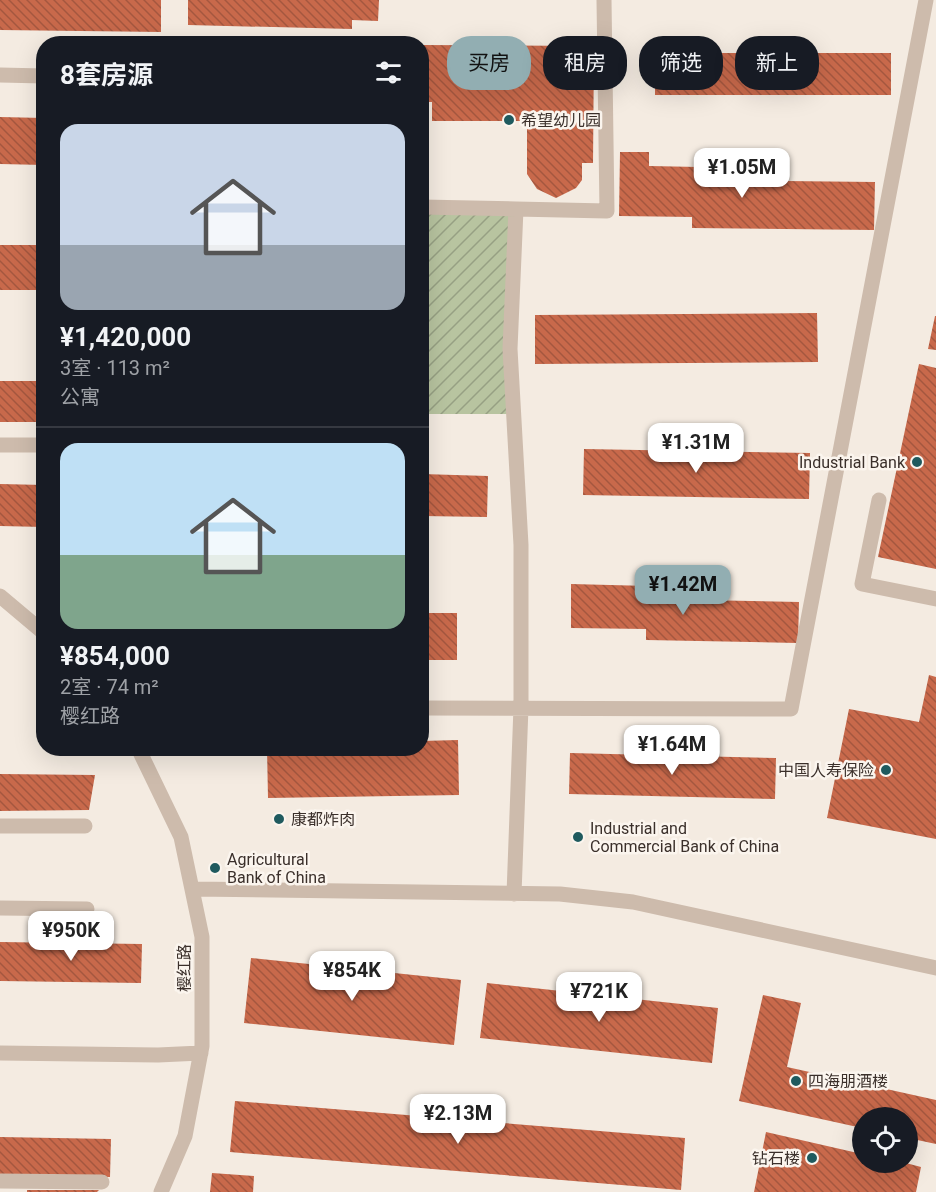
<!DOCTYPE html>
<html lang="zh">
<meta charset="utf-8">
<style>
body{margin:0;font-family:Roboto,"Noto Sans SC",sans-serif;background:#242831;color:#f1f3f6;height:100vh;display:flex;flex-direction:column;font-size:22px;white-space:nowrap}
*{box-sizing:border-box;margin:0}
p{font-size:20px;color:#9ea1a6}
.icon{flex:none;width:33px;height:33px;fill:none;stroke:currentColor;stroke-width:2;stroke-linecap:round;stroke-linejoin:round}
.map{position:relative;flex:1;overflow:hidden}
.details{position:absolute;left:36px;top:36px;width:393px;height:720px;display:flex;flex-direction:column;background:#171b24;border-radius:24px;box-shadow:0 6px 24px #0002}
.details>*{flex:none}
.banner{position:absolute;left:447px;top:36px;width:399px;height:54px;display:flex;gap:12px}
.fabs{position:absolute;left:852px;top:1107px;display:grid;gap:12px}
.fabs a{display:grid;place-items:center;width:66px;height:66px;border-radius:50%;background:#171b24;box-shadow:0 6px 24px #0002;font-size:30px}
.price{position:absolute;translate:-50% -51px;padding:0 14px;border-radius:12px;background:#fff;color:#222;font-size:20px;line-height:39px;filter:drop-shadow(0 2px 3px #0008)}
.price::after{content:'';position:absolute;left:50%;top:36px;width:18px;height:14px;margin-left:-9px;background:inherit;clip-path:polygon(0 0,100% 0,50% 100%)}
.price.on{background:#92aeb2;color:#111}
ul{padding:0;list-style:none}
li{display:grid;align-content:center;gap:12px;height:318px;padding:0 24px}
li+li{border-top:2px solid #363941}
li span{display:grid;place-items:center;height:186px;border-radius:18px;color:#555}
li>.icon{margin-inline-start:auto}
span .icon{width:108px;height:108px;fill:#fffc;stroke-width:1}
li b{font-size:26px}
h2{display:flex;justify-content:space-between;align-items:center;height:72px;padding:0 24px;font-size:26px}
.pill{padding:0 21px;border-radius:24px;background:#171b24;box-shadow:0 6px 24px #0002;font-size:21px;line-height:54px}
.pill.on{background:#92aeb2;color:#111}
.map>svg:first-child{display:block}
</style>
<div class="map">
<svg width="936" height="1192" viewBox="0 0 936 1192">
<defs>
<pattern id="garden-furrows" width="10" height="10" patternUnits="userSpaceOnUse" patternTransform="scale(1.5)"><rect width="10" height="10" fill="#b8c4a0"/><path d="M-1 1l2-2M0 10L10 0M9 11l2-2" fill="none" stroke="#97a083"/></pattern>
<pattern id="building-back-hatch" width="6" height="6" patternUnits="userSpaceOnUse" patternTransform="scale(1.5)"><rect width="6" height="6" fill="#c8694b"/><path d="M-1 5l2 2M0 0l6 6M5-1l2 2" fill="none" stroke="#a4573f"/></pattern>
</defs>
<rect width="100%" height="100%" fill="#f4ebe1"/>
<!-- garden -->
<path fill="url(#garden-furrows)" d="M422,207L516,209L514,414H422Z"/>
<!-- building -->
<path fill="url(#building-back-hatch)" d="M0,0H161V32L0,30Z
M188,0H379L378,21L352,20V29L188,25Z
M422,45L594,46L593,163H582V180L576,188L556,198L537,189L527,174V121H432V102H422Z
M655,53H891V95H655Z
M0,117L44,118V165L0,164Z
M620,152H649V166L699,167V180L875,182L874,230L692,228V217L619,216Z
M0,245H44V290H0Z
M817,313L818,362L535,364V315Z
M935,316H936V350L928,349Z
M919,364L936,368V569L878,557Z
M0,381H44V422H0Z
M584,449L810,453L809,499L583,495Z
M422,474L488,476L487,517L422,516Z
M0,484L44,485V527L0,526Z
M571,584L649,586V599L799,602L798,643L646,640V629L571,628Z
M422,613H457V660H422Z
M929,675L936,677V839L827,818L849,709L919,722Z
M458,740L459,795L268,798L267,748H422V741Z
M570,753L776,758L775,799L569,794Z
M0,774L95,775L89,810L0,811Z
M0,942L142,944L141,983L0,981Z
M251,958L461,980L454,1045L244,1023Z
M487,983L718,1008L712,1063L480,1038Z
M763,995L801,1003L787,1067L936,1100V1144L908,1138V1118H862V1128L739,1101Z
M235,1101L685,1138L681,1190L230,1152Z
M766,1132L862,1154V1162H902L921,1167L916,1192H754Z
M0,1137L111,1139L110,1177L0,1176Z
M212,1173L254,1176L253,1192H210Z
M27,1190H99L97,1192H27Z"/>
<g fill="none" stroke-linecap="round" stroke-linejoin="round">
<!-- street -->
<path stroke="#cdbbac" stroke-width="15" d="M0,75L44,76
M422,207L516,209L510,349L521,545V707L514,894
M516,209L607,211L604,0
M0,445H44
M879,500L862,584L936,599
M0,596L44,633
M422,708L791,709L926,0
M138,748L181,837L202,937V1046L185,1136L161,1192
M0,826H85
M192,889L560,894L633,902L936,968
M0,908L87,909
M0,1053L158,1055L201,1053
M0,1181L102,1182"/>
</g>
<!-- markers -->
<g fill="#1f5a5e" stroke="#fbf5ee" stroke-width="2">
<circle cx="509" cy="120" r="6"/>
<circle cx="917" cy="462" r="6"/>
<circle cx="886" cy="770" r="6"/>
<circle cx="279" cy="819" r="6"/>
<circle cx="578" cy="837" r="6"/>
<circle cx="215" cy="868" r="6"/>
<circle cx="796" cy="1081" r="6"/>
<circle cx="812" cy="1158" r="6"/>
</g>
<g text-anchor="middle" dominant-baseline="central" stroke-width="5" stroke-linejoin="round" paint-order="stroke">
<!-- poi labels -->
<g font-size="16" fill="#3b302b" stroke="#fbf5ee" text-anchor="start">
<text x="521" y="120">希望幼儿园</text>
<text x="905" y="462" text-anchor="end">Industrial Bank</text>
<text x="874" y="770" text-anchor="end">中国人寿保险</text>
<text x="291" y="819">康都炸肉</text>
<text x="590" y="828">Industrial and<tspan x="590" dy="18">Commercial Bank of China</tspan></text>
<text x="227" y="859">Agricultural<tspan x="227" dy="18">Bank of China</tspan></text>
<text x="808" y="1081">四海朋酒楼</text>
<text x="800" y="1158" text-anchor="end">钻石楼</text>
</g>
<!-- street labels -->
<g font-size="16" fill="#3b302b" stroke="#fbf5ee">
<text transform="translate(184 968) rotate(-90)">樱红路</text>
</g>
</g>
</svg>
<div class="fabs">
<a><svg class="icon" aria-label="locate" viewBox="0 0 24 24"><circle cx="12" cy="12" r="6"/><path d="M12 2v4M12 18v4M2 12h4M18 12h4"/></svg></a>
</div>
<b class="price" style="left:742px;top:199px">¥1.05M</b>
<b class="price" style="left:696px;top:474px">¥1.31M</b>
<b class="price on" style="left:683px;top:616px">¥1.42M</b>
<b class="price" style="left:672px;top:776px">¥1.64M</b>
<b class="price" style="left:71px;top:962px">¥950K</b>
<b class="price" style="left:352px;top:1002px">¥854K</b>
<b class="price" style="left:599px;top:1023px">¥721K</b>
<b class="price" style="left:458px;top:1145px">¥2.13M</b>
<div class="banner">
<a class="pill on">买房</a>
<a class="pill">租房</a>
<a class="pill">筛选</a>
<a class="pill">新上</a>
</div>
<section class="details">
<h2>8套房源<svg class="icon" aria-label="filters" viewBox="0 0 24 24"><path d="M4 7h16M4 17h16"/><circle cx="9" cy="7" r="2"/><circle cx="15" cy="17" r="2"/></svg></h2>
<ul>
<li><span style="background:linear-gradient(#c9d6e8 65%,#9aa5b1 0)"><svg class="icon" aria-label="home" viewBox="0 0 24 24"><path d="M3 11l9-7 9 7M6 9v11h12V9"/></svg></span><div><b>¥1,420,000</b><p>3室 · 113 m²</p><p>公寓</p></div></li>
<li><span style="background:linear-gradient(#bfe0f5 60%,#7fa58c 0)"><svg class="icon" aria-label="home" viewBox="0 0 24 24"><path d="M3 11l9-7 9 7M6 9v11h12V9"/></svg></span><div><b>¥854,000</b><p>2室 · 74 m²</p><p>樱红路</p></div></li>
</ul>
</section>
</div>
